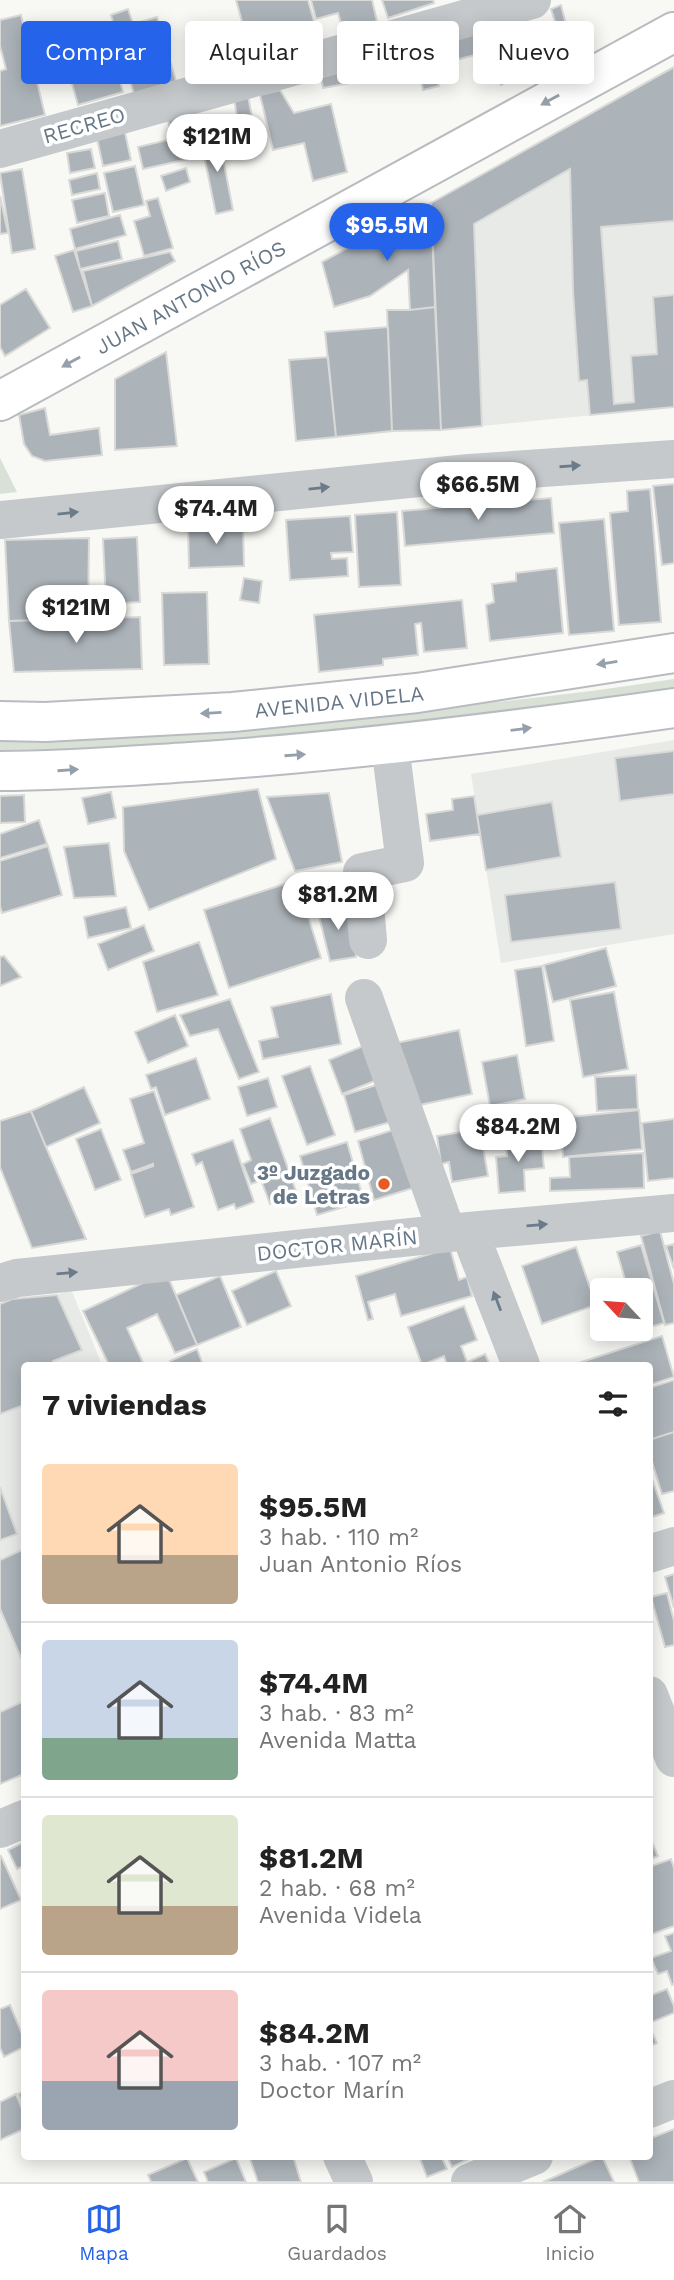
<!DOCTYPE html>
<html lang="es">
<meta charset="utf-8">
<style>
body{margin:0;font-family:"Work Sans",sans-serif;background:#f2f2f2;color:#222;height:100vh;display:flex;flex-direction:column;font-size:26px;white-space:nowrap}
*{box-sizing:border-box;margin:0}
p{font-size:23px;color:#767676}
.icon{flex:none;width:38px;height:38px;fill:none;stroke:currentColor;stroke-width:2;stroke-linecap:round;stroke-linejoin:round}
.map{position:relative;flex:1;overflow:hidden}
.panel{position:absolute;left:21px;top:1362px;width:632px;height:798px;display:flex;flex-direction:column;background:#fff;border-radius:7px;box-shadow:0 4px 18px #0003}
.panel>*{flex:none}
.guide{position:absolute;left:21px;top:21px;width:634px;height:63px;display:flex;gap:14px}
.needle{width:46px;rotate:296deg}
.controls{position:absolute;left:590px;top:1278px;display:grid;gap:14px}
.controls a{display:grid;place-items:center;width:63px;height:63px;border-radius:7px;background:#fff;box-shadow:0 4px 18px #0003;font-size:35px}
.price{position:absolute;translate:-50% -60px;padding:0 16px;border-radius:24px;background:#fff;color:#222;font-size:23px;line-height:46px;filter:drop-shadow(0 2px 4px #0008)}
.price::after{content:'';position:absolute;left:50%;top:42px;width:21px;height:16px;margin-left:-10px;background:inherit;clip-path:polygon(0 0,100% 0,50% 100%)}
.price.selected{background:#2563eb;color:#fff}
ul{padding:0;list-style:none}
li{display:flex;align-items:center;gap:21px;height:175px;padding:0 21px}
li+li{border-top:2px solid #e0e0e0}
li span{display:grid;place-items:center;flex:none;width:196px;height:140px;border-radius:7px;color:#555}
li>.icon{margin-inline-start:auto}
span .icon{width:84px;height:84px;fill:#fffc;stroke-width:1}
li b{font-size:30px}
h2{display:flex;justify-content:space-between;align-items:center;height:84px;padding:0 21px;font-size:30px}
.tag{padding:0 24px;border-radius:7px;background:#fff;box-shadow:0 4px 18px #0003;font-size:24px;line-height:63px}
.tag.selected{background:#2563eb;color:#fff}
.tabs{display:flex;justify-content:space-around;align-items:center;height:98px;border-top:2px solid #e0e0e0;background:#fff;font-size:19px;color:#767676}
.tabs a{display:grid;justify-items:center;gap:4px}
.tabs .selected{color:#2563eb}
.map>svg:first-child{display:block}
</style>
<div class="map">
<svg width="674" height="2182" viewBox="0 0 674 2182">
<rect width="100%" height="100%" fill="#f8f8f5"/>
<!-- built -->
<path fill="#e8eae8" d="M674,67V407L441,430L431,203Z
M674,740V934L501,963L471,774Z
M71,1289L102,1365H24V1774L0,1784V1304L12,1299L57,1295Z"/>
<!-- green -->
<path fill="#d9e0d6" d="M0,458L17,492L0,494Z
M674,679V697L167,748L0,750V734C225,724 451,714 674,679Z"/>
<!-- building -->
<path fill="#acb4ba" stroke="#d9d9d7" stroke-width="2" d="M236,0H308L318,35L251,54Z
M311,0H372L377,21L343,30L338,13L316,19Z
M382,0H433L434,3L388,18Z
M561,5L572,48L501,85L497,66L522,51L520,43L557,28L551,9Z
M128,9L133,24L157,17L176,81L134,94L111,15Z
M21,15L45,115L0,126V71L6,69L0,46V20Z
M481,32L486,52L452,61L455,74L437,79L439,86L423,90L413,48Z
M112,52L123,92L78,105L67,66Z
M404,52L402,73L323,88L319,68Z
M674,67V221L601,227L614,404L634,402L631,356L657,354L653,297L674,295V407L590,415L587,380L579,381L573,292L570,169L474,224L482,426L441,430L431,203Z
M280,90L294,113L331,104L347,172L313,181L304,143L273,150L260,95Z
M248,96L258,148L243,151L234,99Z
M188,115L198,157L143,169L138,147L172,139L168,120Z
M124,128L131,160L103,166L96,134Z
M200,136L219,138L233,210L216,214Z
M91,149L95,168L70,173L67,153Z
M135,166L144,205L113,212L104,173Z
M186,168L190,182L166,191L161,176Z
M22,169L35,249L12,253L0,173Z
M97,173L100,189L72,195L69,180Z
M105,193L109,216L77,223L72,200Z
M0,196L8,233L0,234Z
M158,198L173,248L144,256L134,221L150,216L146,201Z
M431,203L435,307L410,310L408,270L370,296L334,307L322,262Z
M120,215L126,235L75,249L70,229Z
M118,241L122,259L80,269L76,251Z
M74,250L92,306L73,312L55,256Z
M170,252L175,261L92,306L83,271Z
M26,289L50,328L5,356L0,347V305Z
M435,307L441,430L392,431L387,310H410Z
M388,327L392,431L336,437L325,332Z
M166,352L177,446L115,450V379Z
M328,357L336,437L296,441L289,360Z
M45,408L50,435L99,428L102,455L45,461L32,456L24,444L19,415Z
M674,484V563L662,565L653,486Z
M650,489L661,622L619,625L610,513L628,511L627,491Z
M551,498L554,533L405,546L402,511Z
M397,512L401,585L359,587L355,515Z
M350,516L353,552L331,553L332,559L347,558L348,576L290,580L286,520Z
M604,519L614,631L569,635L559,523Z
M243,525L244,566L189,568L188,527Z
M137,537L140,602L106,604L103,539Z
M89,538L88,619L9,621L5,540Z
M557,568L563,633L490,641L486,605L494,602L492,584L516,581V573Z
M244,578L262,581L259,603L240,600Z
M207,592L209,664L164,665L162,593Z
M462,600L467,648L424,652L421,623L415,624L418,655L383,659V665L319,672L314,615Z
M140,617L142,669L14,672L9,621Z
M674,751V794L620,801L615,758Z
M258,789L276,859L149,910L124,851L123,807Z
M111,792L116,818L88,824L82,798Z
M329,793L342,862L295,871L267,797Z
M24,795L25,822L0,823V796Z
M474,796L480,834L430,841L426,814L453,810L452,799Z
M552,802L561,857L486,870L477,815Z
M39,820L47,844L0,858V834Z
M109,843L116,896L74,898L64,847Z
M48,846L62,895L2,913L0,906V861Z
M297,880L321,958L229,988L204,910Z
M615,882L621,929L511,942L505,895Z
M350,903L356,957L330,961L318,912Z
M126,907L131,928L88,938L84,917Z
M144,925L154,951L108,970L98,944Z
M199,942L218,995L157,1012L143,962Z
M606,948L616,986L553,1002L544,965Z
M4,956L21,977L0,986V957Z
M542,966L554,1041L526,1046L515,970Z
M614,992L628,1069L583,1077L570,1000Z
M331,994L341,1044L263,1059L259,1041L278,1037L271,1007Z
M230,999L259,1072L239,1079L218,1029L190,1036L180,1015Z
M175,1015L188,1046L148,1063L135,1032Z
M459,1030L472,1094L410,1107L396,1043Z
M368,1044L382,1078L342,1094L329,1060Z
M517,1055L525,1099L490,1106L482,1062Z
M196,1058L210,1099L165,1115L156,1087L151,1089L146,1075Z
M310,1066L335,1135L307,1145L282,1076Z
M636,1075L638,1109L597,1111L595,1077Z
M268,1078L277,1107L247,1116L238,1087Z
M383,1083L394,1121L355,1132L344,1095Z
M84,1087L100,1123L46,1147L31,1111Z
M154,1091L194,1207L171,1215L169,1209L145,1217L131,1174L153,1166V1164L131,1172L123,1150L144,1143L130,1099Z
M639,1110L642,1149L563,1157L560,1118Z
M31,1111L46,1147L86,1239L32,1248L0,1167V1121Z
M270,1118L297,1194L270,1204L261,1180L251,1184L243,1164L251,1160L240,1129Z
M674,1119V1178L648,1181L642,1123Z
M409,1125L426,1184L374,1200L358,1141Z
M101,1129L121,1180L95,1190L76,1139Z
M480,1129L488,1176L452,1182L449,1162L441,1164L437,1136Z
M541,1139L544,1168L524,1170L525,1191L499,1193L496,1157L507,1156L506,1142Z
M233,1140L254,1202L236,1209L234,1204L218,1210L202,1162L196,1165L192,1154Z
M347,1142L364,1201L317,1215L300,1156Z
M643,1153L644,1188L550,1191V1178L570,1177L569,1157Z
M660,1231L674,1284V1323L665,1325L641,1236Z
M674,1244V1269L666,1246Z
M641,1245L664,1323L640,1330V1290H628L617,1252Z
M576,1247L596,1305L542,1324L522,1266Z
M450,1248L459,1280L467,1277L472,1296L401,1316L395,1294L368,1302L373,1319L368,1320L356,1276Z
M276,1271L291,1306L247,1325L232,1291Z
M166,1272L197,1345L175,1353L157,1314L127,1328L144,1365H109L83,1311Z
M220,1276L241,1327L197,1345L176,1295Z
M57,1295L82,1350L53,1361L55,1365H24V1405L0,1414V1304L12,1299Z
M464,1306L477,1340L461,1346L467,1362L458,1365H447L444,1356L422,1365L408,1327Z
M662,1336L674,1377L649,1385V1365H572Z
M197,1349L203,1365H172L170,1361Z
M485,1354L490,1365H461Z
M674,1380V1432L649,1440V1388Z
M674,1432V1491L662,1494L649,1452V1440Z
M649,1471L664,1513L649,1518Z
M0,1487L17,1534L0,1540Z
M24,1549V1665L0,1609V1560Z
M674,1574V1608L665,1577Z
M667,1593L674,1621V1645L665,1647L651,1597Z
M24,1701V1774L0,1784V1712Z
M649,1835L658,1856L649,1860Z
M24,1842V1866L17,1869L8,1850Z
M1,1856L21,1900L0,1909V1857Z
M671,1859L674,1868V1926L649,1935V1867Z
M674,1933V1984L672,1985L667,1971L658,1974L651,1958L671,1951L665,1936Z
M667,1989L674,2006V2013L652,2022L649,2014V1996Z
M10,2005L24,2039V2047L4,2057L0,2048V2009Z
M649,2026L657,2043L649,2047Z
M24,2091V2108L18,2094Z
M16,2094L24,2114V2129L0,2140V2102Z
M674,2129V2182H639L629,2156H649V2139Z
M249,2156H293L301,2182H258Z
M419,2156H441L447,2169L427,2177Z
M447,2156H475L452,2167Z
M602,2156L614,2182H543Z
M187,2158L198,2182H151L148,2175Z
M236,2158L246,2182H208L204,2172Z"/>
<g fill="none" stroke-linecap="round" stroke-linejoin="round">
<!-- major casing -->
<g stroke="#b8bcc0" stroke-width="42">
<g id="major">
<path id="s1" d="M0,401L674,32"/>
<path id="s2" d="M0,721L45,722L233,712L417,693L674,653"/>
<path d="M0,771C64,771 127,766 190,762C352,751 513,731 674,708"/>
</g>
</g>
<!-- minor -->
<path stroke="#c5c9cc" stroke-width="38" d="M0,149L532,0
M0,520L469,473L674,459
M368,940L362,872L405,863L390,745
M364,998L447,1233
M469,1231L521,1365
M0,1283L17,1278L469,1231L674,1213
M649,1554L674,1546
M649,1695L674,1758
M0,1829L24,1819
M649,2109L674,2099
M342,2156L354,2182
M470,2182L534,2156"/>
<!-- major -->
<use href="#major" stroke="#fff" stroke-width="38"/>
</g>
<!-- one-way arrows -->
<defs><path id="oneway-solid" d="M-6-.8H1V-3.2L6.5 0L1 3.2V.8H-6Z" transform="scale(1.75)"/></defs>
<g fill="#94a0ab">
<use href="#oneway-solid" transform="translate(550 100) rotate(151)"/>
<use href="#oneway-solid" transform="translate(71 362) rotate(151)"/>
<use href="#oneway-solid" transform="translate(607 663) rotate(171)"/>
<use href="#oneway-solid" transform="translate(211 713) rotate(177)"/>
<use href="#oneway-solid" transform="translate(521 729) rotate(-7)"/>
<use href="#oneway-solid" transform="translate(295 755) rotate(-4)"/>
<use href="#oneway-solid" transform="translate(68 770) rotate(-4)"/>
</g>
<g fill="#6b7b8a">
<use href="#oneway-solid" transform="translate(570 466) rotate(-4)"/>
<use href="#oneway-solid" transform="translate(319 488) rotate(-6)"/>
<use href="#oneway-solid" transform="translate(68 513) rotate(-6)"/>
<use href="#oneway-solid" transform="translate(537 1225) rotate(-5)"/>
<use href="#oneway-solid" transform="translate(67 1273) rotate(-5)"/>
<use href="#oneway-solid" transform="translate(497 1301) rotate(-111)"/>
</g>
<!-- markers -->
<circle fill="#e85a24" stroke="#fff" stroke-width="2.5" cx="384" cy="1184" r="7"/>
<g text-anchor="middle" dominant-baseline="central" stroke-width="7" stroke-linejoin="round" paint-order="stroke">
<!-- street labels -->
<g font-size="21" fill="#667787" stroke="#fff">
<text transform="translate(84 125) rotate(-16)">RECREO</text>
<text stroke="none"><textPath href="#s1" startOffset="217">JUAN ANTONIO RÍOS</textPath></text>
<text stroke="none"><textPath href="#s2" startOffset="340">AVENIDA VIDELA</textPath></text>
<text transform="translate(337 1245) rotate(-6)">DOCTOR MARÍN</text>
</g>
<!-- poi labels -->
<g font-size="21" font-weight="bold" fill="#667787" stroke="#fff" text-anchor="end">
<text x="370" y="1172">3º Juzgado<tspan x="370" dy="24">de Letras</tspan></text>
</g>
</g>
</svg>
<div class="controls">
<a><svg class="needle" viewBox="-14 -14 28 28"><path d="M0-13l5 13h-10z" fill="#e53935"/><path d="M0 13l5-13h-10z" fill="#767676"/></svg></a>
</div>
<b class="price" style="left:217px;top:174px">$121M</b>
<b class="price selected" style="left:387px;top:263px">$95.5M</b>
<b class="price" style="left:478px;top:522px">$66.5M</b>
<b class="price" style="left:216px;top:546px">$74.4M</b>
<b class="price" style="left:76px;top:645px">$121M</b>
<b class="price" style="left:338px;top:932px">$81.2M</b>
<b class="price" style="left:518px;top:1164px">$84.2M</b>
<div class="guide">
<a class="tag selected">Comprar</a>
<a class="tag">Alquilar</a>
<a class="tag">Filtros</a>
<a class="tag">Nuevo</a>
</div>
<section class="panel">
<h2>7 viviendas<svg class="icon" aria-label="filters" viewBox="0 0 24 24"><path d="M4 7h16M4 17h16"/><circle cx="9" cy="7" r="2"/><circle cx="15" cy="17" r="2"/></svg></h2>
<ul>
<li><span style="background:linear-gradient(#ffd9b3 65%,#b9a48a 0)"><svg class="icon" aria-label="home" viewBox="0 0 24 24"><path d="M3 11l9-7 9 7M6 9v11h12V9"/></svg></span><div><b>$95.5M</b><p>3 hab. · 110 m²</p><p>Juan Antonio Ríos</p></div></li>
<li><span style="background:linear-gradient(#c9d6e8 70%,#7fa58c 0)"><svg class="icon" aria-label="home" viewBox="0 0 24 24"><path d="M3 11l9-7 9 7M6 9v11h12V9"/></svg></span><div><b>$74.4M</b><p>3 hab. · 83 m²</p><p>Avenida Matta</p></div></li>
<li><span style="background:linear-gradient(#dfe7d0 65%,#b9a48a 0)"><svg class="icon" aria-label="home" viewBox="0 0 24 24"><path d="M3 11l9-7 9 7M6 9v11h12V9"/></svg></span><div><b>$81.2M</b><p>2 hab. · 68 m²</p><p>Avenida Videla</p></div></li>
<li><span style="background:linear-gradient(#f6c9c9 65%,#9aa5b1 0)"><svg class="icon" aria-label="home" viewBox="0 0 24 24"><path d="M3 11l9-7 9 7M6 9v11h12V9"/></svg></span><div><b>$84.2M</b><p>3 hab. · 107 m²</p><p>Doctor Marín</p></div></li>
</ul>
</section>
</div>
<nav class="tabs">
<a class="selected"><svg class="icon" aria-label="map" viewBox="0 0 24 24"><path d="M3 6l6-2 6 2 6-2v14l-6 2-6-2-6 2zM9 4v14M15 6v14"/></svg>Mapa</a>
<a><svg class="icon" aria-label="saved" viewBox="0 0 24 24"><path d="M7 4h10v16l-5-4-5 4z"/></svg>Guardados</a>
<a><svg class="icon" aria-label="home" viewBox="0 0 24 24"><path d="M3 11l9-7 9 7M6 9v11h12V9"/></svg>Inicio</a>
</nav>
